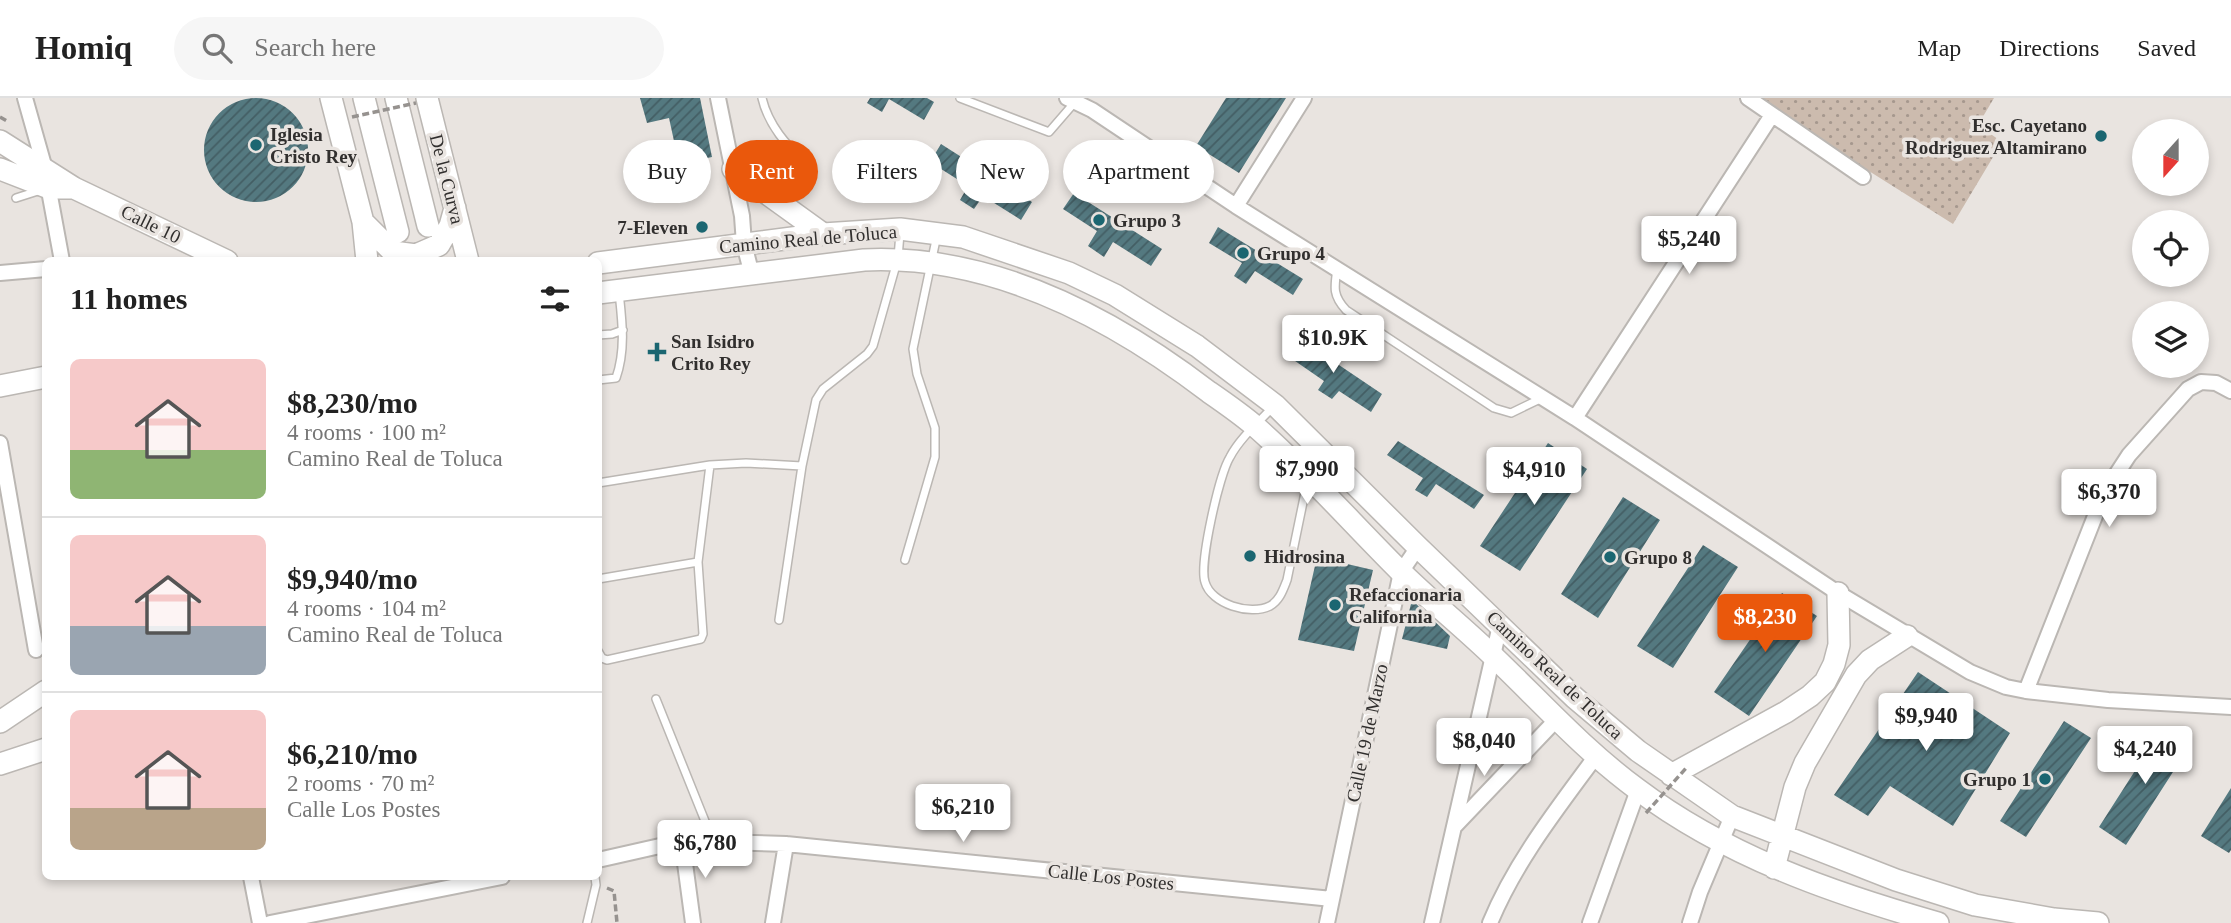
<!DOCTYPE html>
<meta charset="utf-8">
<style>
body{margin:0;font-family:"Times New Roman",serif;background:#f6f6f6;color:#222;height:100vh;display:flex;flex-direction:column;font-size:26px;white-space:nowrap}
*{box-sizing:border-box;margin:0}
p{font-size:23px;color:#767676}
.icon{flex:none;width:38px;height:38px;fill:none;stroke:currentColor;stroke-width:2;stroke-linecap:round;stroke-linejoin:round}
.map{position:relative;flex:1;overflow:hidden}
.drawer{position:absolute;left:42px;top:159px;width:560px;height:623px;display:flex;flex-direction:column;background:#fff;border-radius:10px;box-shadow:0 4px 10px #0003}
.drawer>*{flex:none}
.hud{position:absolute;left:623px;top:42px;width:665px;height:63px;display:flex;gap:14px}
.needle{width:46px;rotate:201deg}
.fabs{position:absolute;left:2132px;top:21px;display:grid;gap:14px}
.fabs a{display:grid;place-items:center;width:77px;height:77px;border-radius:50%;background:#fff;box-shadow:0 4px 10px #0003;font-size:35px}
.price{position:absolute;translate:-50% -60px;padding:0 16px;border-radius:7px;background:#fff;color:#222;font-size:23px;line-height:46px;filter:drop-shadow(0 2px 4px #0008)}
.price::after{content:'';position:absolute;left:50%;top:42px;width:21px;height:16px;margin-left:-10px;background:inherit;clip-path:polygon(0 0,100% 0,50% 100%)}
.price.active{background:#ea580c;color:#fff}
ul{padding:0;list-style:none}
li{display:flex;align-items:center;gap:21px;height:175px;padding:0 28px}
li+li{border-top:2px solid #e0e0e0}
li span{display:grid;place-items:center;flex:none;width:196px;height:140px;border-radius:10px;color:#555}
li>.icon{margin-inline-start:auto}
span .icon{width:84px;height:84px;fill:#fffc;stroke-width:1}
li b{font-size:30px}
h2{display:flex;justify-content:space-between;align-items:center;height:84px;padding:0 28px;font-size:30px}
.chip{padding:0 24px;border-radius:32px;background:#fff;box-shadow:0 4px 10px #0003;font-size:24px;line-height:63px}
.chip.active{background:#ea580c;color:#fff}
header{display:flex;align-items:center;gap:42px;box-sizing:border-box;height:98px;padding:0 35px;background:#fff;border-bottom:2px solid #e0e0e0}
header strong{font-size:33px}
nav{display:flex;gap:38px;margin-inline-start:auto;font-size:24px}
.search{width:490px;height:63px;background:#f6f6f6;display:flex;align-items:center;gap:18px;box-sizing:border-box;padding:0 24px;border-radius:38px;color:#767676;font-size:26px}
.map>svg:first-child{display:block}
</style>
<header>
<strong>Homiq</strong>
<div class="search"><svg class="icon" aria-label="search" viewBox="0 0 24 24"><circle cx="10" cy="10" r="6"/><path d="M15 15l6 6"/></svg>Search here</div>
<nav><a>Map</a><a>Directions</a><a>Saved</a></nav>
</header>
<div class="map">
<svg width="2231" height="825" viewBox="0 0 2231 825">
<defs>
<pattern id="grass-dots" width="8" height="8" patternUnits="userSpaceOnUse" patternTransform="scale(1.75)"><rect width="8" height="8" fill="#ccbbae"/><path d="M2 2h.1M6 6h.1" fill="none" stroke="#a6988e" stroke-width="1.8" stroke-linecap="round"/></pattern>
<pattern id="building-hatch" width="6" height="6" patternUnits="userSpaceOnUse" patternTransform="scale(1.75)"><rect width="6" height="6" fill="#547980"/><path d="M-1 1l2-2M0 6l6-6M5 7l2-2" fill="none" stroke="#435e64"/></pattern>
</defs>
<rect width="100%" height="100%" fill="#e9e4e0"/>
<!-- grass -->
<path fill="url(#grass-dots)" d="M1753,0H1994L1978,27L2002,44L1953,126Z"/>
<!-- building -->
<path fill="url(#building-hatch)" d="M640,0H700L712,59L679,66L669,20L647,25Z
M870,0H927L934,4L924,22L889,1L882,14L867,5Z
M1226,0H1286L1239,75L1196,48Z
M204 52a52 52 0 1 1 104 0a52 52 0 1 1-104 0Z
M941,46L1032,104L1021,122L983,98L974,111L960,102L968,88L930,64Z
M1074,95L1162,151L1151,168L1113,144L1104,159L1088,148L1097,133L1063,111Z
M1218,129L1303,181L1293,197L1255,173L1246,186L1234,178L1242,165L1209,145Z
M1296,238L1382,296L1371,314L1339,293L1332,301L1318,292L1324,283L1285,256Z
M1398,343L1484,397L1474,411L1436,386L1427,399L1415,392L1423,380L1387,357Z
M1548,345L1587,371L1520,473L1480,448Z
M1623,399L1660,422L1598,520L1561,496Z
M1703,447L1738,469L1673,570L1637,548Z
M1317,459L1373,472L1354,553L1298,542Z
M1782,495L1817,518L1749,618L1714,594Z
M1412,502L1450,538L1447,551L1402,541Z
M1918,574L2010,635L1953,728L1890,688L1868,718L1834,697Z
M2064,623L2091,640L2026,739L2000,723Z
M2163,629L2191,646L2126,747L2099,729Z
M2231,690V752L2229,755L2201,738Z"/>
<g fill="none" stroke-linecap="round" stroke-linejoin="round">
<!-- lane casing -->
<g stroke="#bbb7b3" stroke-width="10">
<path id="lane" d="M762,0C769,30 790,50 810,71
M960,0L1049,34L1075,4
M16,100L41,92
M1337,171C1334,190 1333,198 1346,212L1494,310L1511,315L1542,300
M598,237L612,236L623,232
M598,282L616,280C626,252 622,222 619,194
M1272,310C1258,325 1240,340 1230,359C1219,377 1199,466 1205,484C1211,506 1250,518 1270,508C1280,502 1283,492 1287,482L1308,380L1327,362
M598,385L710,367L746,365L802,368
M905,462L935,359V330L917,276L913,251L937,137
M598,481L698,464L710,367
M779,522L802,368L816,302L823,291L867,256L873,248L898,160L900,135
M598,553L602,560L607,562L701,541L703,536L698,464
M656,601L713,743
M587,825L596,787L595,779"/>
</g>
<!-- street casing -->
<g stroke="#bbb7b3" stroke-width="18">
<path id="street" d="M25,0L45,71L62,163
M718,0L742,118L744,146L752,177
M1067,0L1092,12L1236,108L1575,320L1838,495L1970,574L2006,589L2026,593L2108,602L2231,609
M1748,0L1863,79
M1236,108L1304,0
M0,175L46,171
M1575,320L1772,17
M0,345L36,552
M2026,593L2097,413L2112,383L2129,357L2188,291L2201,284L2216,285L2231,293
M1455,728L1556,622
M682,743L693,825
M598,762L682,743L786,746L1332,801
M251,779L260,825
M270,825L502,779
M773,825L786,746
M1327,825L1401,474L1418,449
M1432,825L1500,527
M1490,825C1515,764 1557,711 1596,658
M1590,825L1638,692
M1690,825L1700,794L1732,718"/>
</g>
<!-- secondary casing -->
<g stroke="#bbb7b3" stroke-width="24">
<path id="secondary" d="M331,0L363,124L367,163
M364,0L398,134
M396,0L428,128
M427,0L468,163
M0,43L74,90L227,163
M0,71L49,90H71
M733,71L823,136
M363,124L393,154L416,157L439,147L450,128L455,110
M598,165L823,136L900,131L963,139L1069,175L1115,197L1197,248L1275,307L1418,449L1575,600L1638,653L1732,718L1896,782L1975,807L2054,821L2098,825
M598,195L864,162C991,156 1111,219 1209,294C1225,305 1241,316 1256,329C1306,373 1351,424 1398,471C1429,502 1463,529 1494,559C1541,604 1584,652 1637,691C1726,758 1832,795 1938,825
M0,288L46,279
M0,624L46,593
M0,666L46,651
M1671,677L1786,614L1810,598L1825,584L1834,566L1839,547L1838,495
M1774,770L1795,689L1805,665L1856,577L1870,562L1907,538"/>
</g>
<!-- path -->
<path stroke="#96928f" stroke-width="3.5" stroke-dasharray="7 3.5" stroke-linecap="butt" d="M0,19L7,23
M607,790L614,793L617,825"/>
<!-- lane -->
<use href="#lane" stroke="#fff" stroke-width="7"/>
<!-- street -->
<use href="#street" stroke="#fff" stroke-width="14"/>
<!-- secondary -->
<use href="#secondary" stroke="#fff" stroke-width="21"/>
<!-- path-bridge -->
<path stroke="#96928f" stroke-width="3.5" stroke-dasharray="7 3.5" stroke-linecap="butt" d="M352,19L416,5
M1646,715L1687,669"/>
</g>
<!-- markers -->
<g fill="#1b6671" stroke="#e9e4e0" stroke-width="2.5">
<circle cx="2101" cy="38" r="7"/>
<circle cx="256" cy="47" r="7"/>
<circle cx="1099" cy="122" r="7"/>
<circle cx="702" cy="129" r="7"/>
<circle cx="1243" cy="155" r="7"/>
<path d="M653.5 243.5h7v7h7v7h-7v7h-7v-7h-7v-7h7z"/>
<circle cx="1250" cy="458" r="7"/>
<circle cx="1610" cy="459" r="7"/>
<circle cx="1335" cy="507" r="7"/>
<circle cx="2045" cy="681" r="7"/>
</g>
<g text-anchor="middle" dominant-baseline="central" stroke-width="7" stroke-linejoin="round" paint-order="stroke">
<!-- poi labels -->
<g font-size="19" font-weight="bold" fill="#312f2e" stroke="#e9e4e0" text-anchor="start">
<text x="2087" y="27" text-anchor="end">Esc. Cayetano<tspan x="2087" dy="22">Rodriguez Altamirano</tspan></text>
<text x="270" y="36">Iglesia<tspan x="270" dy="22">Cristo Rey</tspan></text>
<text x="1113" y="122">Grupo 3</text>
<text x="688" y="129" text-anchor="end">7-Eleven</text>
<text x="1257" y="155">Grupo 4</text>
<text x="671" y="243">San Isidro<tspan x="671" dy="22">Crito Rey</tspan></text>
<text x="1264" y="458">Hidrosina</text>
<text x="1624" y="459">Grupo 8</text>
<text x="1349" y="496">Refaccionaria<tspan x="1349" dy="22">California</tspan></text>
<text x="2031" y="681" text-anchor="end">Grupo 1</text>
</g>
<!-- street labels -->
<g font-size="19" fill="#312f2e" stroke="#e9e4e0">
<text transform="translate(447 81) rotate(76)">De la Curva</text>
<text transform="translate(151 126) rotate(26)">Calle 10</text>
<text transform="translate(808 141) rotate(-5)">Camino Real de Toluca</text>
<text transform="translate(1555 577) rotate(43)">Camino Real de Toluca</text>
<text transform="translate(1367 635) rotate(-78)">Calle 19 de Marzo</text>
<text transform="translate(1111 779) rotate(6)">Calle Los Postes</text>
</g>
</g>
</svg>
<div class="fabs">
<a><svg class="needle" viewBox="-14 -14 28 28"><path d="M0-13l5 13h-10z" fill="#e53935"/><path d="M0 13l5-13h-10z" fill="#767676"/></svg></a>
<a><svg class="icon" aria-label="locate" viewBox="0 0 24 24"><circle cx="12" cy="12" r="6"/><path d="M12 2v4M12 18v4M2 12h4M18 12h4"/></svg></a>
<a><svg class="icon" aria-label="layers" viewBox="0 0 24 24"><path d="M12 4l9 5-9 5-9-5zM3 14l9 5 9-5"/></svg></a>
</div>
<b class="price" style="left:1689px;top:178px">$5,240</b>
<b class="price" style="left:1333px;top:277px">$10.9K</b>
<b class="price" style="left:1307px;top:408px">$7,990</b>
<b class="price" style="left:1534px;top:409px">$4,910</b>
<b class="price" style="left:2109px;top:431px">$6,370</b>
<b class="price active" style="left:1765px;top:556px">$8,230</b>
<b class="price" style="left:1926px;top:655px">$9,940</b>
<b class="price" style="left:1484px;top:680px">$8,040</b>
<b class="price" style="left:2145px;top:688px">$4,240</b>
<b class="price" style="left:963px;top:746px">$6,210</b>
<b class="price" style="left:705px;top:782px">$6,780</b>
<div class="hud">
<a class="chip">Buy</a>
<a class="chip active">Rent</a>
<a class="chip">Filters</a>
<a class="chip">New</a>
<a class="chip">Apartment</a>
</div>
<section class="drawer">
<h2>11 homes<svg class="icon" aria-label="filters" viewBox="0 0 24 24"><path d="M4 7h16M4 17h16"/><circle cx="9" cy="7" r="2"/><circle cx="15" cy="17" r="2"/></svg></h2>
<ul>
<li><span style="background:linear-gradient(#f6c9c9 65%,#8fb573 0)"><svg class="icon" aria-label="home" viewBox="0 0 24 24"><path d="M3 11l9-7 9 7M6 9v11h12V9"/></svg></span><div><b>$8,230/mo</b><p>4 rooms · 100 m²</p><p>Camino Real de Toluca</p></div></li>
<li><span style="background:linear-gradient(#f6c9c9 65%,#9aa5b1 0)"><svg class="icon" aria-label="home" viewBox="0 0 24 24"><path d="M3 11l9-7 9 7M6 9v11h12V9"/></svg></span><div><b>$9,940/mo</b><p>4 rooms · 104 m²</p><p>Camino Real de Toluca</p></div></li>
<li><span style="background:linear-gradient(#f6c9c9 70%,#b9a48a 0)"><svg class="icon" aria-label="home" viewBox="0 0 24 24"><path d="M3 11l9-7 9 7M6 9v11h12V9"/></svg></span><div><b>$6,210/mo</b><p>2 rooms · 70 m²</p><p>Calle Los Postes</p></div></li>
</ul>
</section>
</div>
